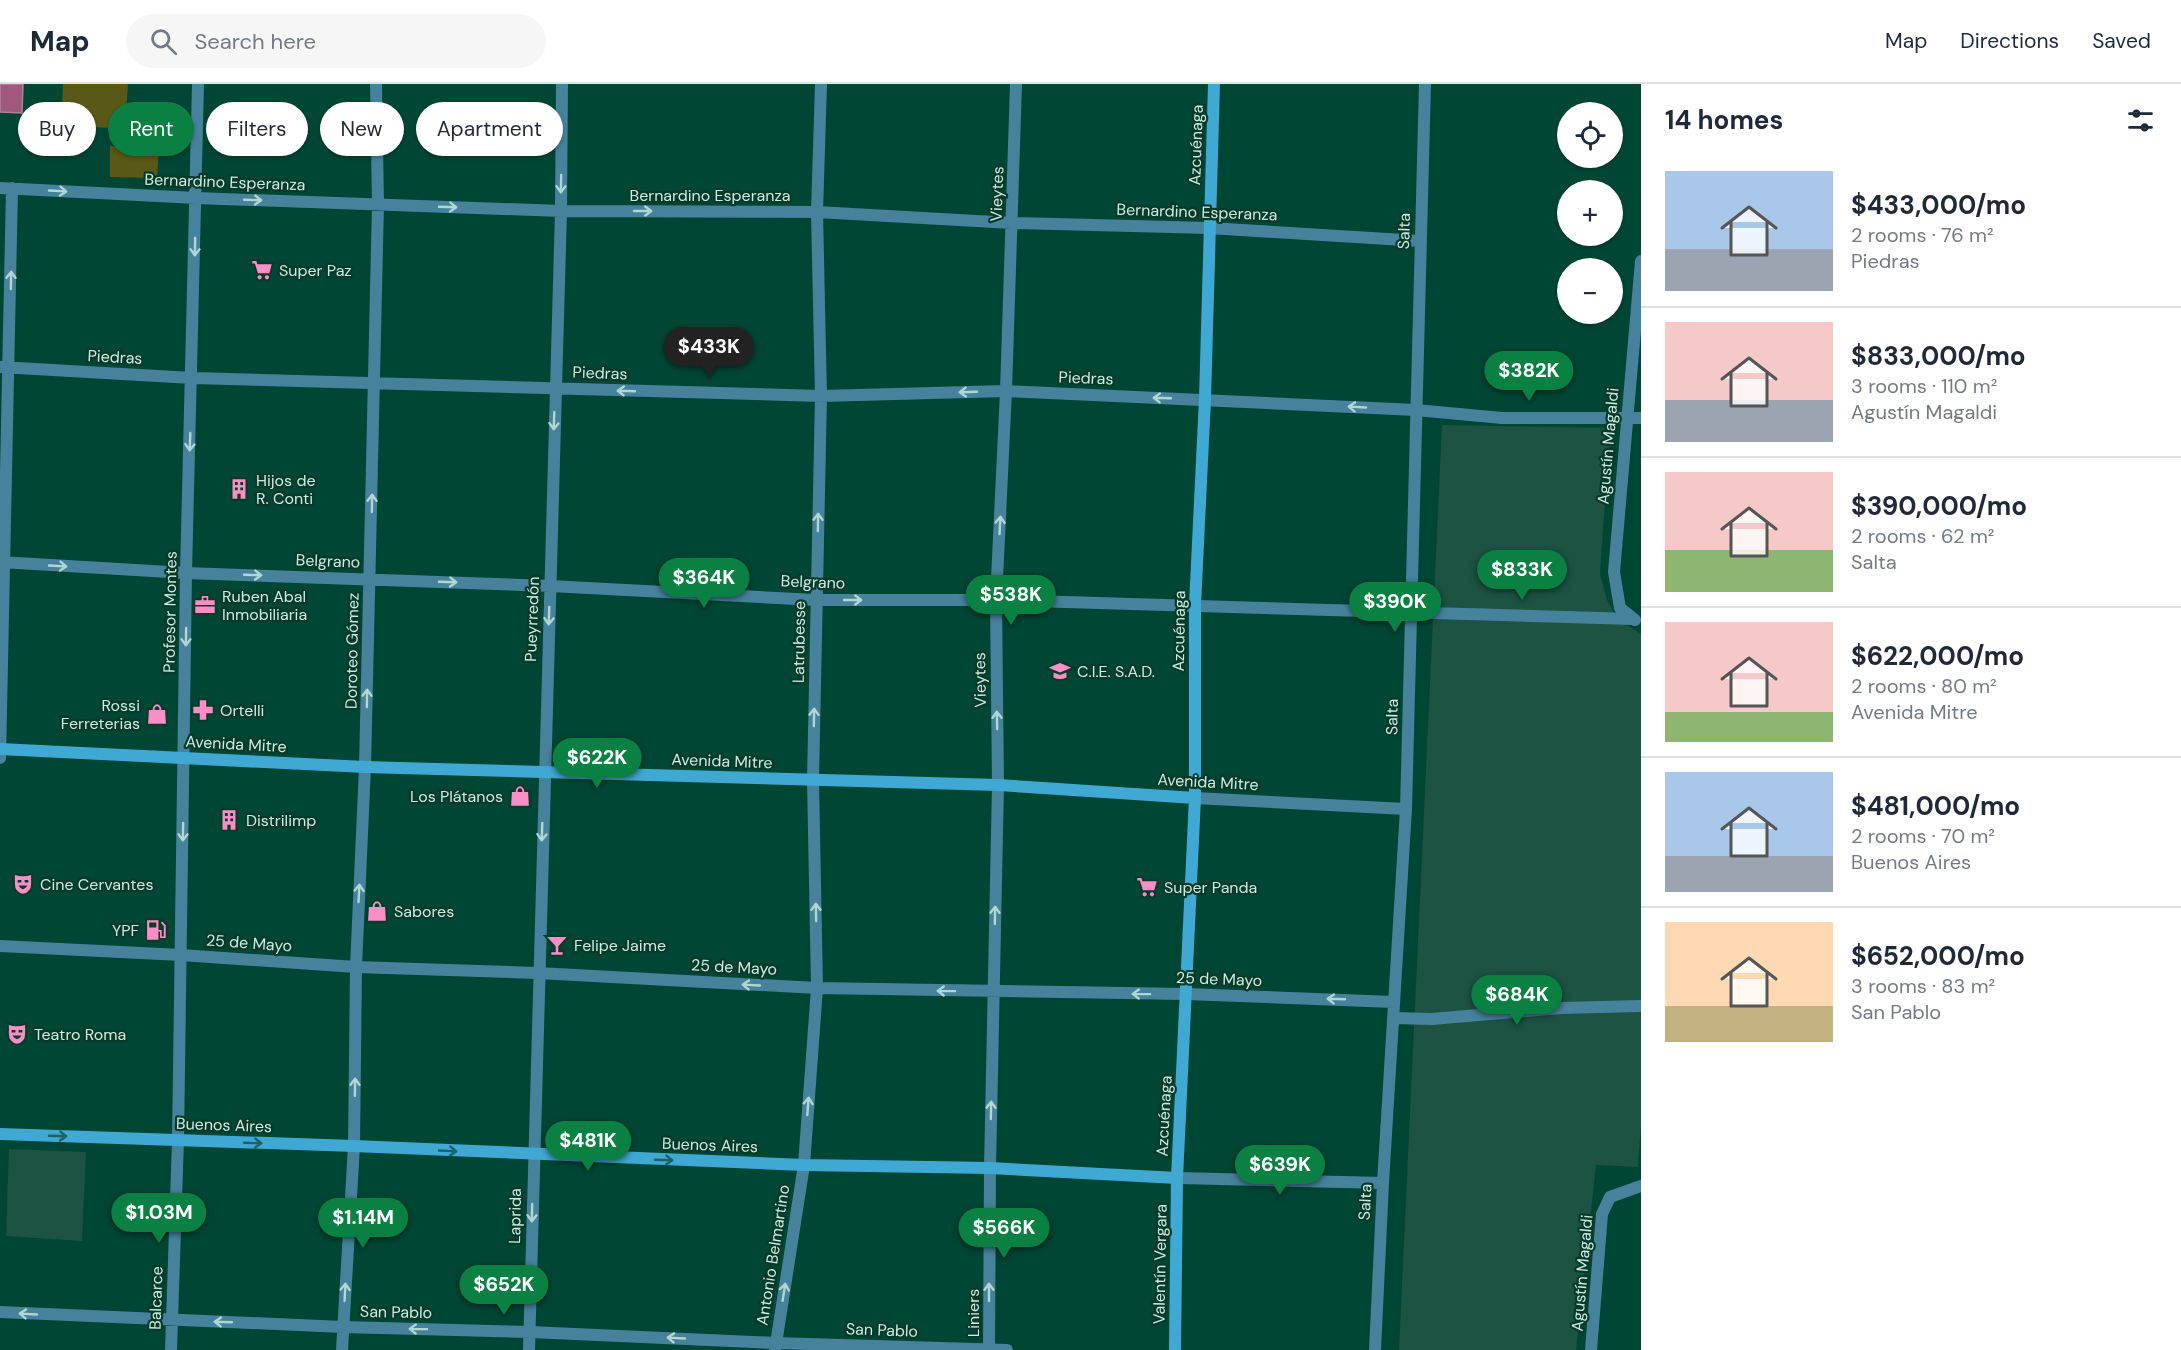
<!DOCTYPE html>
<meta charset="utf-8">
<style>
body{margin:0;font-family:"DM Sans",sans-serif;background:#f6f6f7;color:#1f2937;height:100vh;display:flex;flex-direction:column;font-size:22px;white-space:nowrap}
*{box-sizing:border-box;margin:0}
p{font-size:20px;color:#747a83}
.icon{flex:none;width:33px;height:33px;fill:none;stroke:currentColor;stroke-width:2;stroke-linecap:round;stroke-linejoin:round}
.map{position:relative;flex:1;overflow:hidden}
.panel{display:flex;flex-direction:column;background:#fff;width:540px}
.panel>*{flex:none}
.banner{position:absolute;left:18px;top:18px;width:570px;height:54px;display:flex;gap:12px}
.tools{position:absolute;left:1557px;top:18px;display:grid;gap:12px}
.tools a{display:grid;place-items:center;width:66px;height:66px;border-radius:50%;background:#fff;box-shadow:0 2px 4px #0004;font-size:30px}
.price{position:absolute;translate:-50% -51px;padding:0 14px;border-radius:21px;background:#0b8043;color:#fff;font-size:20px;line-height:39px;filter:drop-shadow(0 2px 3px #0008)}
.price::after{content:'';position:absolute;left:50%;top:36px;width:18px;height:14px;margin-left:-9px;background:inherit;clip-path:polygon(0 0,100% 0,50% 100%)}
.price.selected{background:#222;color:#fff}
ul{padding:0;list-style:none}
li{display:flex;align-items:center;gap:18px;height:150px;padding:0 24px}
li+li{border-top:2px solid #e0e1e3}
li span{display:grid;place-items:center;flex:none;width:168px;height:120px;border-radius:0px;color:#555}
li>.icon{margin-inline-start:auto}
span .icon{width:72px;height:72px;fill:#fffc;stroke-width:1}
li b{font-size:26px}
h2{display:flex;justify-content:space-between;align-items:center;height:72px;padding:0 24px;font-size:26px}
.chip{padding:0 21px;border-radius:27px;background:#fff;box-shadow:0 2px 4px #0004;font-size:21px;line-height:54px}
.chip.selected{background:#0b8043;color:#fff}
header{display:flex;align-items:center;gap:36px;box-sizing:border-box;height:84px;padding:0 30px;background:#fff;border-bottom:2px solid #e0e1e3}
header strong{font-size:28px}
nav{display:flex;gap:33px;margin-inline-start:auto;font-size:21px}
.search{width:420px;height:54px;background:#f6f6f7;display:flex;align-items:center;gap:15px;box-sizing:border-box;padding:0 21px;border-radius:33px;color:#747a83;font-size:22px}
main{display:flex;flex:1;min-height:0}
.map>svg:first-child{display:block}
</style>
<header>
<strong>Map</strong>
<div class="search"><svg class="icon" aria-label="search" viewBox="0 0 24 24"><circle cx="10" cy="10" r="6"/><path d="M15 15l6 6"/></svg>Search here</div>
<nav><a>Map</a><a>Directions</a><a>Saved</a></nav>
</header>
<main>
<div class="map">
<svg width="1641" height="1266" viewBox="0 0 1641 1266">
<rect width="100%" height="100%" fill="#004634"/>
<!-- built -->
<path fill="#1c5342" d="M1442,341L1610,344L1600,490L1607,516L1617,535L1641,550V1040L1638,1083L1596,1081L1576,1266H1399Z
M9,1065L86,1068L82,1157L6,1152Z"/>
<!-- green -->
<path fill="#595816" d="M63,0H128L125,45L61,41Z
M110,62L159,64L157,94L110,93Z"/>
<!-- water -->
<path fill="#a0587d" stroke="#ae849a" stroke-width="1.5" d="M0,0H23L22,29L0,28Z"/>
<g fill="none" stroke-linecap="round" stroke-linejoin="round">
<!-- street -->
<path stroke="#46829c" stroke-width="12" d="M0,104L196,114L561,127L817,128L1012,139L1209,144L1420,157
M0,283L192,294L821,312L1006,307L1416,326L1502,334H1641
M0,478L186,489L550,502L816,516H996L1633,535
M1635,536L1620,524L1614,488L1641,177
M0,674L12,104
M1195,714L1406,725
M0,862L181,871L356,883L538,889L817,904L1186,910L1394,918
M1394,934L1432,935L1561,924L1641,922
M1177,1094L1383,1099
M0,1228L343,1243L530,1248L776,1259L1007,1266
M171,1266L178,1056L186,489L198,0
M342,1266L354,1062L356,883L365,683L378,120L376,0
M529,1266L561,127L562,0
M775,1266L804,1081L817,904L813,696L821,312L817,128L821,0
M989,1266L990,1084L998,701L996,516L1006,307L1016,0
M1375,1266L1383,1099L1406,725L1425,0
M1591,1266L1602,1130L1610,1113L1641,1102"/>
<!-- secondary -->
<path stroke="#40a9d3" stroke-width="12" d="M0,665L365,683L998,701L1195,714
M0,1050L354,1062L804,1081L990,1084L1177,1094
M1175,1266L1177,1094L1195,714V521L1205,315L1214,0"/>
</g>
<!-- one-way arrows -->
<defs><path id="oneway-shaft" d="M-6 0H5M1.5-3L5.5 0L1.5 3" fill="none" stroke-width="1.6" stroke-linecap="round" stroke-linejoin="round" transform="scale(1.5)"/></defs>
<g stroke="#b2d6d2">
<use href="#oneway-shaft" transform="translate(561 100) rotate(91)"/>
<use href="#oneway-shaft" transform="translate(58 107) rotate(3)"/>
<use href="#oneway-shaft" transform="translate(253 116) rotate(2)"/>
<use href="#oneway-shaft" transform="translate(448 123) rotate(2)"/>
<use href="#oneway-shaft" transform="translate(643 127)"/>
<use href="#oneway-shaft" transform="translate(195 163) rotate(91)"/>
<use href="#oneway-shaft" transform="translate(11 196) rotate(-89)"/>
<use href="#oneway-shaft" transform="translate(626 307) rotate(-178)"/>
<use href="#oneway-shaft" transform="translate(968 308) rotate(178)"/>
<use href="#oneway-shaft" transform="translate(1162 314) rotate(-178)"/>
<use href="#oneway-shaft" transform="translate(1357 323) rotate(-177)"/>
<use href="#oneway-shaft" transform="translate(554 337) rotate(92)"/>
<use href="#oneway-shaft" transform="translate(190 358) rotate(92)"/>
<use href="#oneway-shaft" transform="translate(372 419) rotate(-89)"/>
<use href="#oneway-shaft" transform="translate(818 438) rotate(-89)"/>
<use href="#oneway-shaft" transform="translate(1000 441) rotate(-87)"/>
<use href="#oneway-shaft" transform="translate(58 482) rotate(3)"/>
<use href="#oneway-shaft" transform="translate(253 491) rotate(2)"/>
<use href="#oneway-shaft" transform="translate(448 498) rotate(2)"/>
<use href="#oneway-shaft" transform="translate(853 516)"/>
<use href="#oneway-shaft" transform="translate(549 532) rotate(92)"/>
<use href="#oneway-shaft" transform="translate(186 553) rotate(91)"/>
<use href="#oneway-shaft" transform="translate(367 614) rotate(-89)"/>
<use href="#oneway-shaft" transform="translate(814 633) rotate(-89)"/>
<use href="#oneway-shaft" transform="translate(997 636) rotate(-91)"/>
<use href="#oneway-shaft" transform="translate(183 748) rotate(91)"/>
<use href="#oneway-shaft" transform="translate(542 748) rotate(92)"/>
<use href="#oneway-shaft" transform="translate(359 809) rotate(-87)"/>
<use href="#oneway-shaft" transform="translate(816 828) rotate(-91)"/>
<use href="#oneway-shaft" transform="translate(995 831) rotate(-89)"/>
<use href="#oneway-shaft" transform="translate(751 901) rotate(-177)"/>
<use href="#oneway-shaft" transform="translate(946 907) rotate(-179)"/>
<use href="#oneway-shaft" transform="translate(1141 910) rotate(-179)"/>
<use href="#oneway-shaft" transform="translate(1336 915) rotate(-178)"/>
<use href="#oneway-shaft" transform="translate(355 1003) rotate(-89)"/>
<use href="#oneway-shaft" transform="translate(808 1022) rotate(-86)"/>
<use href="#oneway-shaft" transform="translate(991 1026) rotate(-89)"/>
<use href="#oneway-shaft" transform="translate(532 1129) rotate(91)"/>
<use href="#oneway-shaft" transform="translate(345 1208) rotate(-87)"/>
<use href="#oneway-shaft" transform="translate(784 1208) rotate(-81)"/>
<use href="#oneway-shaft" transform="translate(989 1208) rotate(-90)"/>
<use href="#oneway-shaft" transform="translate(28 1230) rotate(-177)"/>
<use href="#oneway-shaft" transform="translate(223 1238) rotate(-178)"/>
<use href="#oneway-shaft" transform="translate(418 1245) rotate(-179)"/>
<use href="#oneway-shaft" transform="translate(676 1254) rotate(-177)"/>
</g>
<g stroke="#1b6166">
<use href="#oneway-shaft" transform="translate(58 1052) rotate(2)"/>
<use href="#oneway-shaft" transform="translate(253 1059) rotate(2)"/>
<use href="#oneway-shaft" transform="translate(448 1067) rotate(3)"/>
<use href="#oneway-shaft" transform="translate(664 1076) rotate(2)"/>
</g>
<!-- icons -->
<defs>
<g id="supermarket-bare" transform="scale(1.62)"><path d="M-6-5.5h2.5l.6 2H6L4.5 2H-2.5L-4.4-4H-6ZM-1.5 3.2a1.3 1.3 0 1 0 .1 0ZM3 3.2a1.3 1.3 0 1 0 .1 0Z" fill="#fa8fc6" stroke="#073a2b" stroke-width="2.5" paint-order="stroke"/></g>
<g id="building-bare" transform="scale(1.62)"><path d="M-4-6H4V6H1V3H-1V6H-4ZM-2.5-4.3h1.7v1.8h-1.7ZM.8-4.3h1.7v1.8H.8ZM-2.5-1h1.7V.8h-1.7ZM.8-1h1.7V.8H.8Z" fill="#fa8fc6" stroke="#073a2b" stroke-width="2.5" paint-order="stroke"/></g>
<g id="office-bare" transform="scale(1.62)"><path d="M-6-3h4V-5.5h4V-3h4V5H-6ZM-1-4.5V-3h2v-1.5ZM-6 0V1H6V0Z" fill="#fa8fc6" stroke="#073a2b" stroke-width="2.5" paint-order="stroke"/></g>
<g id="school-bare" transform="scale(1.62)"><path d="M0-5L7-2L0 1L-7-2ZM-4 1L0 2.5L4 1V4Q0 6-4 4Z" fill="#fa8fc6" stroke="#073a2b" stroke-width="2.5" paint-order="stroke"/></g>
<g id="pharmacy-bare" transform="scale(1.62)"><path d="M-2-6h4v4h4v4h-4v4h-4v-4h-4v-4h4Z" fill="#fa8fc6" stroke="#073a2b" stroke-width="2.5" paint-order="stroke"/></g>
<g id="shop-bare" transform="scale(1.62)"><path d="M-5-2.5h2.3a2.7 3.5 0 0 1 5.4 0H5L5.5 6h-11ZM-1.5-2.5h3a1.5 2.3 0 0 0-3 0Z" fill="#fa8fc6" stroke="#073a2b" stroke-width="2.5" paint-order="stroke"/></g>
<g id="theatre-bare" transform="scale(1.62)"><path d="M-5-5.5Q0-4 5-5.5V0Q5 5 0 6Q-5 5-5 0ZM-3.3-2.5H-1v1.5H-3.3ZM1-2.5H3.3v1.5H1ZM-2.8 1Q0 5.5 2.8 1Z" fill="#fa8fc6" stroke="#073a2b" stroke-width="2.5" paint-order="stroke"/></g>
<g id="fuel-bare" transform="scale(1.62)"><path d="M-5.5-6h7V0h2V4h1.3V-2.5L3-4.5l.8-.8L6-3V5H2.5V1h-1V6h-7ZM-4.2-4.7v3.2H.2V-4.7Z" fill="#fa8fc6" stroke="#073a2b" stroke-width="2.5" paint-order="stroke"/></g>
<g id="bar-bare" transform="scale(1.62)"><path d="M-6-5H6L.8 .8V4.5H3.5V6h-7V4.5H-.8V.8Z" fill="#fa8fc6" stroke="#073a2b" stroke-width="2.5" paint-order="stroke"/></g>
</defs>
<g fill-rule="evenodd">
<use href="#supermarket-bare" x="262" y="186"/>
<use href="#building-bare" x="239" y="405"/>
<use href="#office-bare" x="205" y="521"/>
<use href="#school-bare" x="1060" y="587"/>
<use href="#pharmacy-bare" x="203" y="626"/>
<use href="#shop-bare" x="157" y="630"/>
<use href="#shop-bare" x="520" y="712"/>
<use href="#building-bare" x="229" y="736"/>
<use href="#theatre-bare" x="23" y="800"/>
<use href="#supermarket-bare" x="1147" y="803"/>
<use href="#shop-bare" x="377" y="827"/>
<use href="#fuel-bare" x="156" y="846"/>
<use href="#bar-bare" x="557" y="861"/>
<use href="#theatre-bare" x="17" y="950"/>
</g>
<g text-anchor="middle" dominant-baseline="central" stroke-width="4.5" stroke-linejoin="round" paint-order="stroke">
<!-- street labels -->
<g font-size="16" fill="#cdebdf" stroke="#073a2b">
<text transform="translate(1196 61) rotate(-88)">Azcuénaga</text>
<text transform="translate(225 98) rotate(2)">Bernardino Esperanza</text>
<text transform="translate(997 110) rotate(-88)">Vieytes</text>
<text x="710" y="111">Bernardino Esperanza</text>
<text transform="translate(1197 128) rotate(2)">Bernardino Esperanza</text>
<text transform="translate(1404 147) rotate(-88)">Salta</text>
<text transform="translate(115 273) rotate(3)">Piedras</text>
<text transform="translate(600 289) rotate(2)">Piedras</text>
<text transform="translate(1086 294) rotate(2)">Piedras</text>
<text transform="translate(1608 362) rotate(-85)">Agustín Magaldi</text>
<text transform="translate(328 477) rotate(2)">Belgrano</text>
<text transform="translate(813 498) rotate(2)">Belgrano</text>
<text transform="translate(170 528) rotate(-89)">Profesor Montes</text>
<text transform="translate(532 535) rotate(-88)">Pueyrredón</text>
<text transform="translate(1179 547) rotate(-89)">Azcuénaga</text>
<text transform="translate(799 558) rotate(-89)">Latrubesse</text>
<text transform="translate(352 567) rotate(-89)">Doroteo Gómez</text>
<text transform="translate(980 596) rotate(-91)">Vieytes</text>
<text transform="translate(1392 633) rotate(-89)">Salta</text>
<text transform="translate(236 660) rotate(3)">Avenida Mitre</text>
<text transform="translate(722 677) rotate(2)">Avenida Mitre</text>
<text transform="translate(1208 698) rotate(3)">Avenida Mitre</text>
<text transform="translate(249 859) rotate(4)">25 de Mayo</text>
<text transform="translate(734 883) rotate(3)">25 de Mayo</text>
<text transform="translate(1219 895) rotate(2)">25 de Mayo</text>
<text transform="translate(1164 1032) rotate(-87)">Azcuénaga</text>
<text transform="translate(224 1041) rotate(2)">Buenos Aires</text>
<text transform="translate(710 1061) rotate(2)">Buenos Aires</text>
<text transform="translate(1365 1118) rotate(-87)">Salta</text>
<text transform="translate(515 1132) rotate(-89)">Laprida</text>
<text transform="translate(773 1171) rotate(-81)">Antonio Belmartino</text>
<text transform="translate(1160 1180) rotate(-89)">Valentín Vergara</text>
<text transform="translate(1582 1189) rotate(-85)">Agustín Magaldi</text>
<text transform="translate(156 1214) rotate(-88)">Balcarce</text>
<text transform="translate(396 1228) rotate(1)">San Pablo</text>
<text transform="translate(973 1229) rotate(-90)">Liniers</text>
<text transform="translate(882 1246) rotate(2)">San Pablo</text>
</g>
<!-- poi labels -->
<g font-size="16" fill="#cdebdf" stroke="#073a2b" text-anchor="start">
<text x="279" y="186">Super Paz</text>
<text x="256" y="396">Hijos de<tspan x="256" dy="18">R. Conti</tspan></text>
<text x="222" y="512">Ruben Abal<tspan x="222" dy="18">Inmobiliaria</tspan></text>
<text x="1077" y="587">C.I.E. S.A.D.</text>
<text x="140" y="621" text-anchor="end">Rossi<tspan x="140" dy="18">Ferreterias</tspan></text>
<text x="220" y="626">Ortelli</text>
<text x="503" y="712" text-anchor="end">Los Plátanos</text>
<text x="246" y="736">Distrilimp</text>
<text x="40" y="800">Cine Cervantes</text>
<text x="1164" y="803">Super Panda</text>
<text x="394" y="827">Sabores</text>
<text x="139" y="846" text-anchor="end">YPF</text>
<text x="574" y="861">Felipe Jaime</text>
<text x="34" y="950">Teatro Roma</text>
</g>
</g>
</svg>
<div class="tools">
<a><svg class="icon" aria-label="locate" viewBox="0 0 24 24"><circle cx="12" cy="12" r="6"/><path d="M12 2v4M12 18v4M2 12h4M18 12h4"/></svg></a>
<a>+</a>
<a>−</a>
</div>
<b class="price selected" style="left:709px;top:294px">$433K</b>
<b class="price" style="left:1529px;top:318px">$382K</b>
<b class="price" style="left:1522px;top:517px">$833K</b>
<b class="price" style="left:704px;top:525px">$364K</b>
<b class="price" style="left:1011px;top:542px">$538K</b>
<b class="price" style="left:1395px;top:549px">$390K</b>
<b class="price" style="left:597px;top:705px">$622K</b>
<b class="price" style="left:1517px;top:942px">$684K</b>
<b class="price" style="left:588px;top:1088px">$481K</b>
<b class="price" style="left:1280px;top:1112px">$639K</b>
<b class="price" style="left:159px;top:1160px">$1.03M</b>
<b class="price" style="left:363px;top:1165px">$1.14M</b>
<b class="price" style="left:1004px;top:1175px">$566K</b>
<b class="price" style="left:504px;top:1232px">$652K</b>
<div class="banner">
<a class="chip">Buy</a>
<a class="chip selected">Rent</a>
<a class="chip">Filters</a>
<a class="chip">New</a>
<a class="chip">Apartment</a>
</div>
</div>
<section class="panel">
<h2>14 homes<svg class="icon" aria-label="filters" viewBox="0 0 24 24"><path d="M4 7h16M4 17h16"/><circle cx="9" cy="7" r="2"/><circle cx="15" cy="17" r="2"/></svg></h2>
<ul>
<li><span style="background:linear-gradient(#a9c7e8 65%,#9aa5b1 0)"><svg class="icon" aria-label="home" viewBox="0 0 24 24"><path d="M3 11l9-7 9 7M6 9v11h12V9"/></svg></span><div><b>$433,000/mo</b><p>2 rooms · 76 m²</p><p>Piedras</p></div></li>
<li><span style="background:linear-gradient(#f6c9c9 65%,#9aa5b1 0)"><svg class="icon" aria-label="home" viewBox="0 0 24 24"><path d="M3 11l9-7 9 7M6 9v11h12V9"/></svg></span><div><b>$833,000/mo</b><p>3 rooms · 110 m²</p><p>Agustín Magaldi</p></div></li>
<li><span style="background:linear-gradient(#f6c9c9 65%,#8fb573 0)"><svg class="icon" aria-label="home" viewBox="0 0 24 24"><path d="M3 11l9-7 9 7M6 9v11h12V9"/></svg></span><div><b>$390,000/mo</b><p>2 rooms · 62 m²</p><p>Salta</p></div></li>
<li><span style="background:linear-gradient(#f6c9c9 75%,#8fb573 0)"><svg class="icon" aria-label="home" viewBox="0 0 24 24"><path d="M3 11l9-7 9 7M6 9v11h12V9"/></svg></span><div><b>$622,000/mo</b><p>2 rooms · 80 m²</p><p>Avenida Mitre</p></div></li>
<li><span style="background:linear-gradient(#a9c7e8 70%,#9aa5b1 0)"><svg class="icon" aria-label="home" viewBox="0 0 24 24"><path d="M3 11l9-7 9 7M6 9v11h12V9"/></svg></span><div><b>$481,000/mo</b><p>2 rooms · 70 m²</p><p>Buenos Aires</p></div></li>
<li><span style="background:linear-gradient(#ffd9b3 70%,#c2b280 0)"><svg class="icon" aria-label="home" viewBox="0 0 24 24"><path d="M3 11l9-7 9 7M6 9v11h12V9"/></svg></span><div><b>$652,000/mo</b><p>3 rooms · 83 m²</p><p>San Pablo</p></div></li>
</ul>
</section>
</main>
